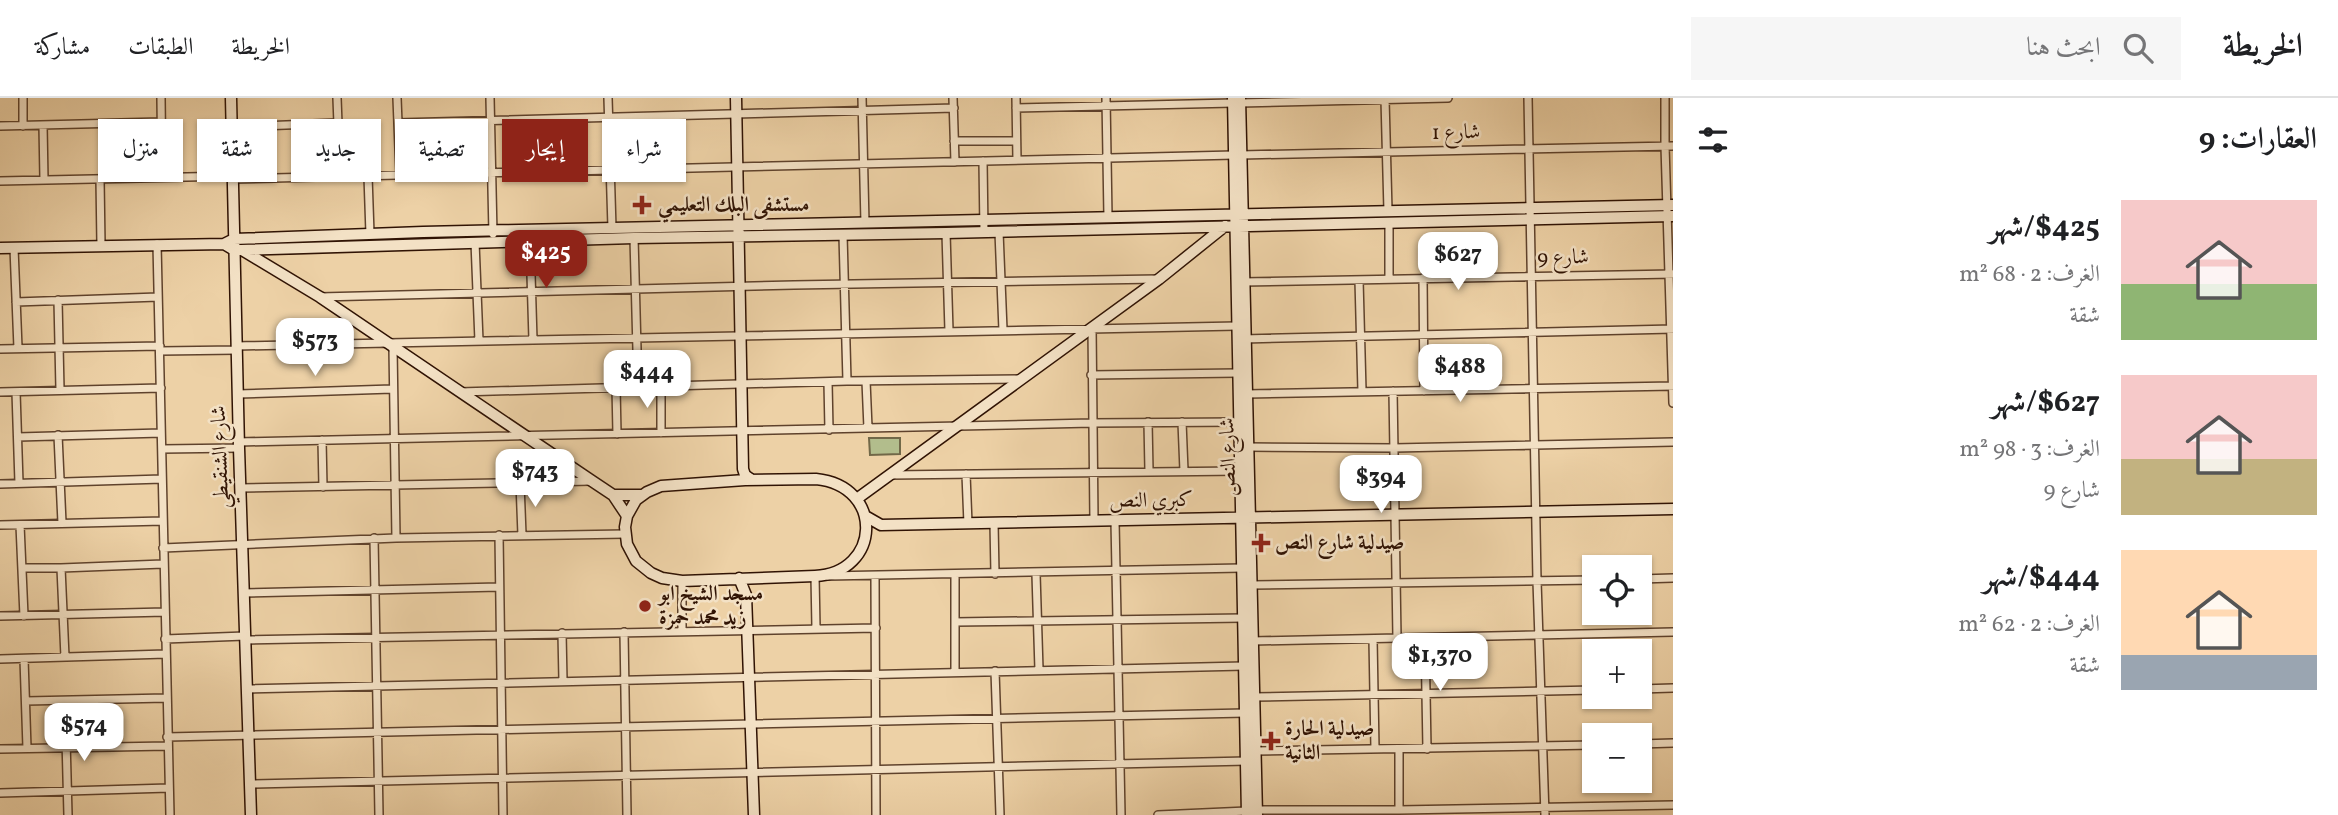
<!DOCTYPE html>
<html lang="ar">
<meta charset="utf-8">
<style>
body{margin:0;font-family:Vollkorn,Amiri,serif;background:#f6f6f6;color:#202124;direction:rtl;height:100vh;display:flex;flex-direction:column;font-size:26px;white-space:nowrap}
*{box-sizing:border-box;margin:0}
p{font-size:23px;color:#757577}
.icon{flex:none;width:38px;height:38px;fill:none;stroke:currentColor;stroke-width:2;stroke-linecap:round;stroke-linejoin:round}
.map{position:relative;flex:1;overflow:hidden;direction:ltr}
.sheet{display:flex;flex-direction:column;background:#fff;width:665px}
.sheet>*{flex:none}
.top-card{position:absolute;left:21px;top:21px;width:665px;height:63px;direction:rtl;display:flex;gap:14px}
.fabs{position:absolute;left:1582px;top:457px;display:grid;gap:14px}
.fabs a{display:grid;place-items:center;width:70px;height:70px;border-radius:0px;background:#fff;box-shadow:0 2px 5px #0004;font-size:35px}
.price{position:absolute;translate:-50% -60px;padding:0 16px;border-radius:14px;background:#fff;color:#222;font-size:23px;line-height:46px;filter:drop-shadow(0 2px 4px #0008)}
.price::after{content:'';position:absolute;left:50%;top:42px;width:21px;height:16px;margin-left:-10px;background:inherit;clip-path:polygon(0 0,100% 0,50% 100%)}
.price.active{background:#8f2418;color:#fff}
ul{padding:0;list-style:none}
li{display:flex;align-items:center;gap:21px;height:175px;padding:0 21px}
li span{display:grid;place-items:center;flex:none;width:196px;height:140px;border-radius:0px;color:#555}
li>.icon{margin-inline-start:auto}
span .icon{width:84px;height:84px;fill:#fffc;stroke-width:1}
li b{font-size:30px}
h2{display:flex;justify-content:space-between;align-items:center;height:84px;padding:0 21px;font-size:30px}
.pill{padding:0 24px;border-radius:0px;background:#fff;box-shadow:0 2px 5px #0004;font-size:24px;line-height:63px}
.pill.active{background:#8f2418;color:#fff}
header{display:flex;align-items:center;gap:42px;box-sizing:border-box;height:98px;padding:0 35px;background:#fff;border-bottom:2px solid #e0e0e0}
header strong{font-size:33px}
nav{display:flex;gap:38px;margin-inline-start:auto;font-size:24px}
.search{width:490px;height:63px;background:#f6f6f6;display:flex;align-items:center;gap:18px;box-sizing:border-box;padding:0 24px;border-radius:0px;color:#757577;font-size:26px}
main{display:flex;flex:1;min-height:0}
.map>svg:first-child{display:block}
</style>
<header>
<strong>الخريطة</strong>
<div class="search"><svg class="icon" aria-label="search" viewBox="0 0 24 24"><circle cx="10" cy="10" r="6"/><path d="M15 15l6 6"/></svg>ابحث هنا</div>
<nav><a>الخريطة</a><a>الطبقات</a><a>مشاركة</a></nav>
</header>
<main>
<section class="sheet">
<h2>العقارات: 9<svg class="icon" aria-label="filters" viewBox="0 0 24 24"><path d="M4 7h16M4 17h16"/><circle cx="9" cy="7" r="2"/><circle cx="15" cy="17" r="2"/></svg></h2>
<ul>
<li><span style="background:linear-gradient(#f6c9c9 60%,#8fb573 0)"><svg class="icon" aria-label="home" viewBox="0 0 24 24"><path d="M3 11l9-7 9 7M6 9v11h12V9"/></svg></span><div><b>$425/شهر</b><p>الغرف: 2 · 68 m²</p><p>شقة</p></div></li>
<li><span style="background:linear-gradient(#f6c9c9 60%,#c2b280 0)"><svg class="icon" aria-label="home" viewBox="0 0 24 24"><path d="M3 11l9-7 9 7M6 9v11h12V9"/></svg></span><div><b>$627/شهر</b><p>الغرف: 3 · 98 m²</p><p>شارع 9</p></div></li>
<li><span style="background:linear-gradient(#ffd9b3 75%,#9aa5b1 0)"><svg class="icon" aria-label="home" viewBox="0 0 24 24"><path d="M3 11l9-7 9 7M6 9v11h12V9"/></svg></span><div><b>$444/شهر</b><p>الغرف: 2 · 62 m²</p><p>شقة</p></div></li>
</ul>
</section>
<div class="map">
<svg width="1673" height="717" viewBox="0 0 1673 717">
<rect width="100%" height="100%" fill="#edd1a6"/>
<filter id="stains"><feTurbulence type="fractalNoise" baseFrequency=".00286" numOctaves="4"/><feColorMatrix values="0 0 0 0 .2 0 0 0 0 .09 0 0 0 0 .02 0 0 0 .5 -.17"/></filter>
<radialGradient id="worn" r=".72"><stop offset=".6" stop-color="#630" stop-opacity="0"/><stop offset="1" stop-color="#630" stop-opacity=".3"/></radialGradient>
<!-- green -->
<path fill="#b2bd8c" stroke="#716848" stroke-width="2" d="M869,340H900V356L870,357Z"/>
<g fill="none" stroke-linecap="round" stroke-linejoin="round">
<!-- street casing -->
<g stroke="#5f422c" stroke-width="10">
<path id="street" d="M23,0V28
M161,0L162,79
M337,0L340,78
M397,0L400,76
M490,0L493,136
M608,0L612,130
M862,0L865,125
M953,0L955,64
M1016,0L1017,62
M1106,0L1108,119
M1528,0L1537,483L1545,717
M1665,0V48L1673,305
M1385,1L1388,113
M1240,5L1448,0
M1016,10L1233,5
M398,25L954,10
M43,27L44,82
M0,28L161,24
M231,29L338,25
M954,43H1016
M1241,57L1673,48
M983,63L984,134
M368,78L370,136
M100,81L101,147
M233,81L1234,57
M0,83L233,78
M1389,124V181
M999,134L1003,232
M946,135L949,233
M843,137L847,283
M634,140L638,289
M530,143L533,242
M475,144L479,243
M157,146L170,717
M14,150L18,250
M1423,180L1424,293
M1359,182L1362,293
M1243,184L1673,176
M320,199L794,187L1158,181
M58,202L60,292
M16,204L158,199
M1092,229L1094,423
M1243,241L1673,231
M237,248L1237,228
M393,250L396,440
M0,251L160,248
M160,253L237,252
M1091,277L1237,275
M866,283L868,330
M828,284L829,332
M661,288V335
M616,289L617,336
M1393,293L1397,540
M0,294L161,290
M16,294L19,385
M460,294L847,283L1019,281
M238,296L392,291
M1247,296L1673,288
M1148,324L1149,373
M1182,324L1184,373
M58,337L62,425
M18,339L161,335
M322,342L323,389
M239,344L1092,325L1239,324
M1248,349L1394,350L1673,344
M162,351L239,350
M966,376L968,426
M891,377L1240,373
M520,385L522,437
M0,386L162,381
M240,390L592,383
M1115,423L1121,717
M994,425L995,476
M0,427L163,423
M20,427L24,518
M499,437L503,717
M374,440L379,717
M163,450L396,440L625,436
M22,470H61L163,466
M61,470L65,559
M1036,476L1039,572
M815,478L816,530
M828,478L1242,470
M875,478L876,717
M1640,481L1673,480
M682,483V533
M1252,487L1594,482
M243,495L499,489
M0,518L165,514
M955,524L1243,520
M624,534L627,717
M562,535L563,583
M1425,540L1427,651
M165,541L245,538
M1373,541L1375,651
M245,542L876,530
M1253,543L1673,534
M0,561L166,556
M24,561L27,650
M995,573L1000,717
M955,574V477
M246,591L1244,568
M1640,591L1673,590
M1254,599L1594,592
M26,603L166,600
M65,603L68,717
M167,639L1245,615
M1640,646L1673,645
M0,651L168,648
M1255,653L1594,647
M249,686L1247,663
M0,695L169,690
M1257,712H1399L1673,707
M1399,712V651
M1158,717L1247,713"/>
</g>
<!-- secondary casing -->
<g stroke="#301304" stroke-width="13">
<path id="secondary" d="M231,0L239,350L251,717
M736,0L743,371L745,377L752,382
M1233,0L1247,717
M1240,0L1257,717
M224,146L234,152H241L634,140L946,135L1673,118
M0,150L224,146L234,141L423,134L1673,107
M242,152L320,199L592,383L613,397L627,418
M816,381C885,388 881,475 815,478L682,483L662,480L651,475L636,463L627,446L625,429L627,418L636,402L647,394L661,388L745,382Z
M613,397H641
M858,400L1159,181L1225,128
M867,419L881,427L1673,411
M739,480L746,497L754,717"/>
</g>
<!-- street -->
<use href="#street" stroke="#f3e1c5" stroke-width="7"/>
<!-- secondary -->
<use href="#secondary" stroke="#f3e1c5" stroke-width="10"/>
</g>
<!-- markers -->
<g fill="#8f2418" stroke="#f3e1c5" stroke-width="2.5">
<path d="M638.5 96.5h7v7h7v7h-7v7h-7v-7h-7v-7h7z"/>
<path d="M1257.5 434.5h7v7h7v7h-7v7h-7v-7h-7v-7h7z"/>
<circle cx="645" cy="508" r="7"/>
<path d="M1267.5 632.5h7v7h7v7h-7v7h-7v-7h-7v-7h7z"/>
</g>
<g text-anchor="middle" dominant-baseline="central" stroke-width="5" stroke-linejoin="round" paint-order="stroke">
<!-- street labels -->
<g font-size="21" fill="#301304" stroke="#f3e1c5">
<text transform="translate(1456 35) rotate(-1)">شارع 1</text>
<text transform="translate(1563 160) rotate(-1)">شارع 9</text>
<text transform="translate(221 359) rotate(-92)">شارع الشنقيطي</text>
<text transform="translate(1229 359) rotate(-92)">شارع النص</text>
<text transform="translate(1151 403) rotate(-1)">كبري النص</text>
</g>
<!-- poi labels -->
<g font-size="21" font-weight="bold" fill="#301304" stroke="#f3e1c5" text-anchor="start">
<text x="658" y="107">مستشفى البلك التعليمي</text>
<text x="1275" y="445">صيدلية شارع النص</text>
<text x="659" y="496">مسجد الشيخ ابو<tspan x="659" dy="24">زيد محمد حمزة</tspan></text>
<text x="1285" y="631">صيدلية الحارة<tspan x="1285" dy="24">الثانية</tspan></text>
</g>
</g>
<rect width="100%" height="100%" filter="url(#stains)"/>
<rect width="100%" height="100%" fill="url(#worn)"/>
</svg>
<div class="fabs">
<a><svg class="icon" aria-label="locate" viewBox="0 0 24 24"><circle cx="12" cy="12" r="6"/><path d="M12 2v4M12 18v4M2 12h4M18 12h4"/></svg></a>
<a>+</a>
<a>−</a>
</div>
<b class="price active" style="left:546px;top:192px">$425</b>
<b class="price" style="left:1458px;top:194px">$627</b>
<b class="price" style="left:315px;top:280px">$573</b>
<b class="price" style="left:1460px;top:306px">$488</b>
<b class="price" style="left:647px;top:312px">$444</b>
<b class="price" style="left:535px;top:411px">$743</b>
<b class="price" style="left:1381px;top:417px">$394</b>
<b class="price" style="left:1440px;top:595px">$1,370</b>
<b class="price" style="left:84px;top:665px">$574</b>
<div class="top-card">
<a class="pill">شراء</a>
<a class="pill active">إيجار</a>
<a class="pill">تصفية</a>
<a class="pill">جديد</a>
<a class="pill">شقة</a>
<a class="pill">منزل</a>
</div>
</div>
</main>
